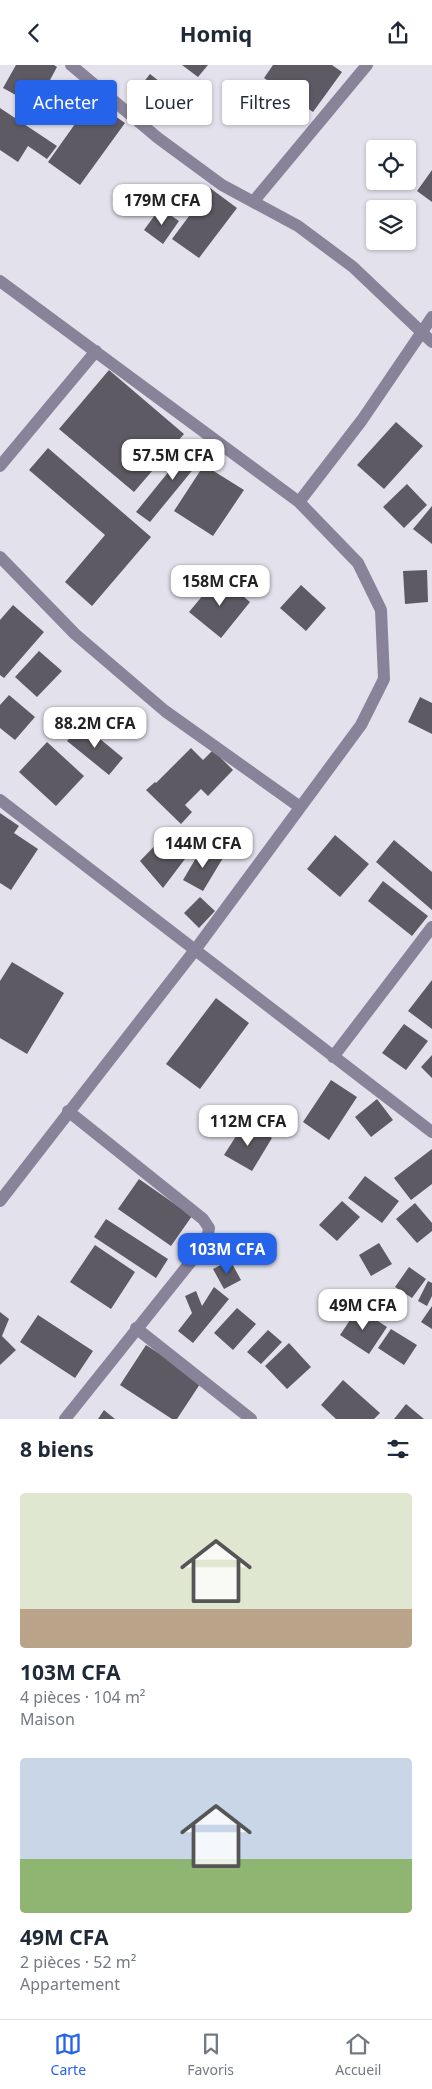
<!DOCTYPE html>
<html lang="fr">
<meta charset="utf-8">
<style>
body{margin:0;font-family:"Noto Sans",sans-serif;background:#f2f2f3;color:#1f2937;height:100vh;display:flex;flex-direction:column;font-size:19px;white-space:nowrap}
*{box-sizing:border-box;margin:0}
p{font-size:16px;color:#747a83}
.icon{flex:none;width:28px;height:28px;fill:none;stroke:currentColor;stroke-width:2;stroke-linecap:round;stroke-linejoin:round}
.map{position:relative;height:1354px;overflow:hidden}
.details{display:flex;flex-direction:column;background:#fff;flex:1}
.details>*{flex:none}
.top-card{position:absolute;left:15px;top:15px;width:402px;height:45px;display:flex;gap:10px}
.controls{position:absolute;left:366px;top:75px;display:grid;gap:10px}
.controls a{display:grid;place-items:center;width:50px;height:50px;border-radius:5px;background:#fff;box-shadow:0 1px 4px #0004;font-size:25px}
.price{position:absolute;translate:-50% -42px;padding:0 11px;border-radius:10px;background:#fff;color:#222;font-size:16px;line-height:32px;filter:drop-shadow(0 1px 2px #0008)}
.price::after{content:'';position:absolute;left:50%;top:30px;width:15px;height:11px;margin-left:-8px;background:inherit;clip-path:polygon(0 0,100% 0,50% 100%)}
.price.active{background:#2563eb;color:#fff}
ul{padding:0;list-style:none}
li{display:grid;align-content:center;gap:10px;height:265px;padding:0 20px}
li span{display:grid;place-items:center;height:155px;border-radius:5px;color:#555}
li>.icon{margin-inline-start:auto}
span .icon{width:90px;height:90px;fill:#fffc;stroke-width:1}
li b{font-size:21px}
h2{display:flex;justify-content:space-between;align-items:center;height:60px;padding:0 20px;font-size:21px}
.pill{padding:0 18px;border-radius:5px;background:#fff;box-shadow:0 1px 4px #0004;font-size:18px;line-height:45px}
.pill.active{background:#2563eb;color:#fff}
header{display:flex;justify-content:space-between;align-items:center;height:65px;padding:0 20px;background:#fff;font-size:22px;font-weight:700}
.dock{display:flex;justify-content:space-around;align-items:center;height:70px;border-top:1px solid #e0e1e3;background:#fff;font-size:14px;color:#747a83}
.dock a{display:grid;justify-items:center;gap:2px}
.dock .active{color:#2563eb}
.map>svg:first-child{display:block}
</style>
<header><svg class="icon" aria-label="back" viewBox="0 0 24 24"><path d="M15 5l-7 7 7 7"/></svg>Homiq<svg class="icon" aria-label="share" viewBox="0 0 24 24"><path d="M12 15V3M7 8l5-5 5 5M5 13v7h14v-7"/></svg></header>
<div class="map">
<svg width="432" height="1354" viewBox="0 0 432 1354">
<rect width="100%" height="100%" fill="#e3e1eb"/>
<!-- building -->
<path fill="#5d5a63" d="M16,0H54L57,2L36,41L3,23Z
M182,0H208L198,12Z
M273,0H332L342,7L313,47L264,13Z
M150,9L164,20L156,30L142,19Z
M92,35L125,58L80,120L48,97Z
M0,43L57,81L47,94L28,81L18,97L0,85Z
M432,105V137L417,126Z
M210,123L237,143L199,193L172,174Z
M160,143L179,156L163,179L144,165Z
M109,305L184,369L134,427L59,364Z
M396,357L423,381L384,424L357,400Z
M195,374L209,385L150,457L136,447Z
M48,383L151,472L92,541L65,517L105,470L29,405Z
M204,400L244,425L213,471L174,446Z
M407,419L427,440L404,463L383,442Z
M432,441V479L413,464Z
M427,505L428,537L405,539L403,506Z
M219,511L250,537L221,573L189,547Z
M301,520L326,543L306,566L280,543Z
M13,540L44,567L4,613L0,610V555Z
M39,586L62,606L37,632L15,612Z
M9,630L35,652L15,675L0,663V640Z
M420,632L432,638V669L408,657Z
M82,659L123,693L109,710L67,676Z
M47,677L84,711L56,741L19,707Z
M191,683L203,695L213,685L233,705L208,731L201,724L185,740L192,747L181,759L146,725L155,717L156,718Z
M0,748L19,761L14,768L38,784L11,825L0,818Z
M167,768L191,786L163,823L140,796Z
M335,770L369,799L340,832L307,804Z
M394,775L432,807V845L376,797Z
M203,781L223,793L203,826L183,815Z
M383,816L428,851L412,871L368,836Z
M200,832L215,846L199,863L184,848Z
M12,897L64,928L27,989L0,973V916Z
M432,915V964L408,946Z
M216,933L249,958L200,1024L166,999Z
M404,959L428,976L406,1005L382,988Z
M432,990V1013L421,1002Z
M331,1015L357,1032L329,1075L303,1057Z
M377,1034L393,1055L371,1072L355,1052Z
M245,1057L272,1073L252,1106L224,1090Z
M432,1084V1119L411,1135L394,1113Z
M365,1111L399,1136L382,1158L348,1133Z
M139,1114L192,1151L171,1181L118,1144Z
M342,1136L360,1152L337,1176L319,1160Z
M415,1138L432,1158V1166L417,1178L396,1154Z
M106,1154L168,1194L156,1213L94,1172Z
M379,1178L392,1199L371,1211L359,1190Z
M95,1180L135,1207L111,1244L70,1217Z
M230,1195L241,1215L224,1224L213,1204Z
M409,1202L426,1214L412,1233L395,1222Z
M428,1216L432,1218V1231L427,1241L418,1236Z
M214,1222L229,1234L193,1278L178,1266L192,1248L185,1231L196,1226L202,1241Z
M432,1241V1264L421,1257Z
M237,1243L256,1259L233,1285L214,1268Z
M358,1243L387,1262L369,1289L340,1270Z
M0,1247L9,1254L2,1271L16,1285L0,1300Z
M38,1250L93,1286L75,1313L20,1277Z
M391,1264L417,1280L404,1300L378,1283Z
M268,1265L282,1277L261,1299L247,1287Z
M289,1278L311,1302L287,1324L265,1301Z
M146,1280L202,1316L177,1354H172L120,1320Z
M343,1315L380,1348L374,1354H336L321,1340Z
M406,1339L424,1354H394Z
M104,1345L115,1354H98Z"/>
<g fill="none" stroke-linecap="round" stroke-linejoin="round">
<!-- minor -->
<path stroke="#898399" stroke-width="12" d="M71,0L158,73L222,120L298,161L353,202L432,277
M253,137L367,0
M0,216L299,437L358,498L381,545L384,614L361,660L195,885L0,1136
M0,401L96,286
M299,437L362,355L432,252
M0,492L75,569L165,646L300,742
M0,735L432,1067
M333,992L432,862
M136,1263L251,1354
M65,1354L193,1194L208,1169L209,1163L203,1154L68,1046"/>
</g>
</svg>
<div class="controls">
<a><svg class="icon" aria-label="locate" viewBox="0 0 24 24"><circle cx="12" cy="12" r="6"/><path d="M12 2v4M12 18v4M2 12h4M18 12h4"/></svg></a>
<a><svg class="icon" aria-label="layers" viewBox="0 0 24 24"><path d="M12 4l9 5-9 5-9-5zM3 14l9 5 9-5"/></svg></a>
</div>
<b class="price" style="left:162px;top:161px">179M CFA</b>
<b class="price" style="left:173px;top:416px">57.5M CFA</b>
<b class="price" style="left:220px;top:542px">158M CFA</b>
<b class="price" style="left:95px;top:684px">88.2M CFA</b>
<b class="price" style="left:203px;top:804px">144M CFA</b>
<b class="price" style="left:248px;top:1082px">112M CFA</b>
<b class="price active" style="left:227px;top:1210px">103M CFA</b>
<b class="price" style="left:363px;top:1266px">49M CFA</b>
<div class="top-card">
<a class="pill active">Acheter</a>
<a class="pill">Louer</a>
<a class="pill">Filtres</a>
</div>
</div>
<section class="details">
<h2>8 biens<svg class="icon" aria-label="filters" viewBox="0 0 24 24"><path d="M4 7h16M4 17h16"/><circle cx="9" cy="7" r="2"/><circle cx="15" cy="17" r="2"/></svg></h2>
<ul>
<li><span style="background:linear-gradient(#dfe7d0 75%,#b9a48a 0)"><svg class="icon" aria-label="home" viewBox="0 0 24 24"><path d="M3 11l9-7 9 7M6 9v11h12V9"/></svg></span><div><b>103M CFA</b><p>4 pièces · 104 m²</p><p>Maison</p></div></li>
<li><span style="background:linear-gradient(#c9d6e8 65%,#8fb573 0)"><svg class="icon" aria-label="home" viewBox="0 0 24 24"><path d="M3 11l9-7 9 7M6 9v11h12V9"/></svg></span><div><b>49M CFA</b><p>2 pièces · 52 m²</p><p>Appartement</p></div></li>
</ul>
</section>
<nav class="dock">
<a class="active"><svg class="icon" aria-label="map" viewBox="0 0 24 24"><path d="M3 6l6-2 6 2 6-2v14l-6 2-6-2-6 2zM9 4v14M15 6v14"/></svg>Carte</a>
<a><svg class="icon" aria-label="saved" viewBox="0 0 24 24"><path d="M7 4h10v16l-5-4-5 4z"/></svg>Favoris</a>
<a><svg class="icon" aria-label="home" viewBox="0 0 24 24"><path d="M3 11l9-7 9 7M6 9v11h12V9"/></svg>Accueil</a>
</nav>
